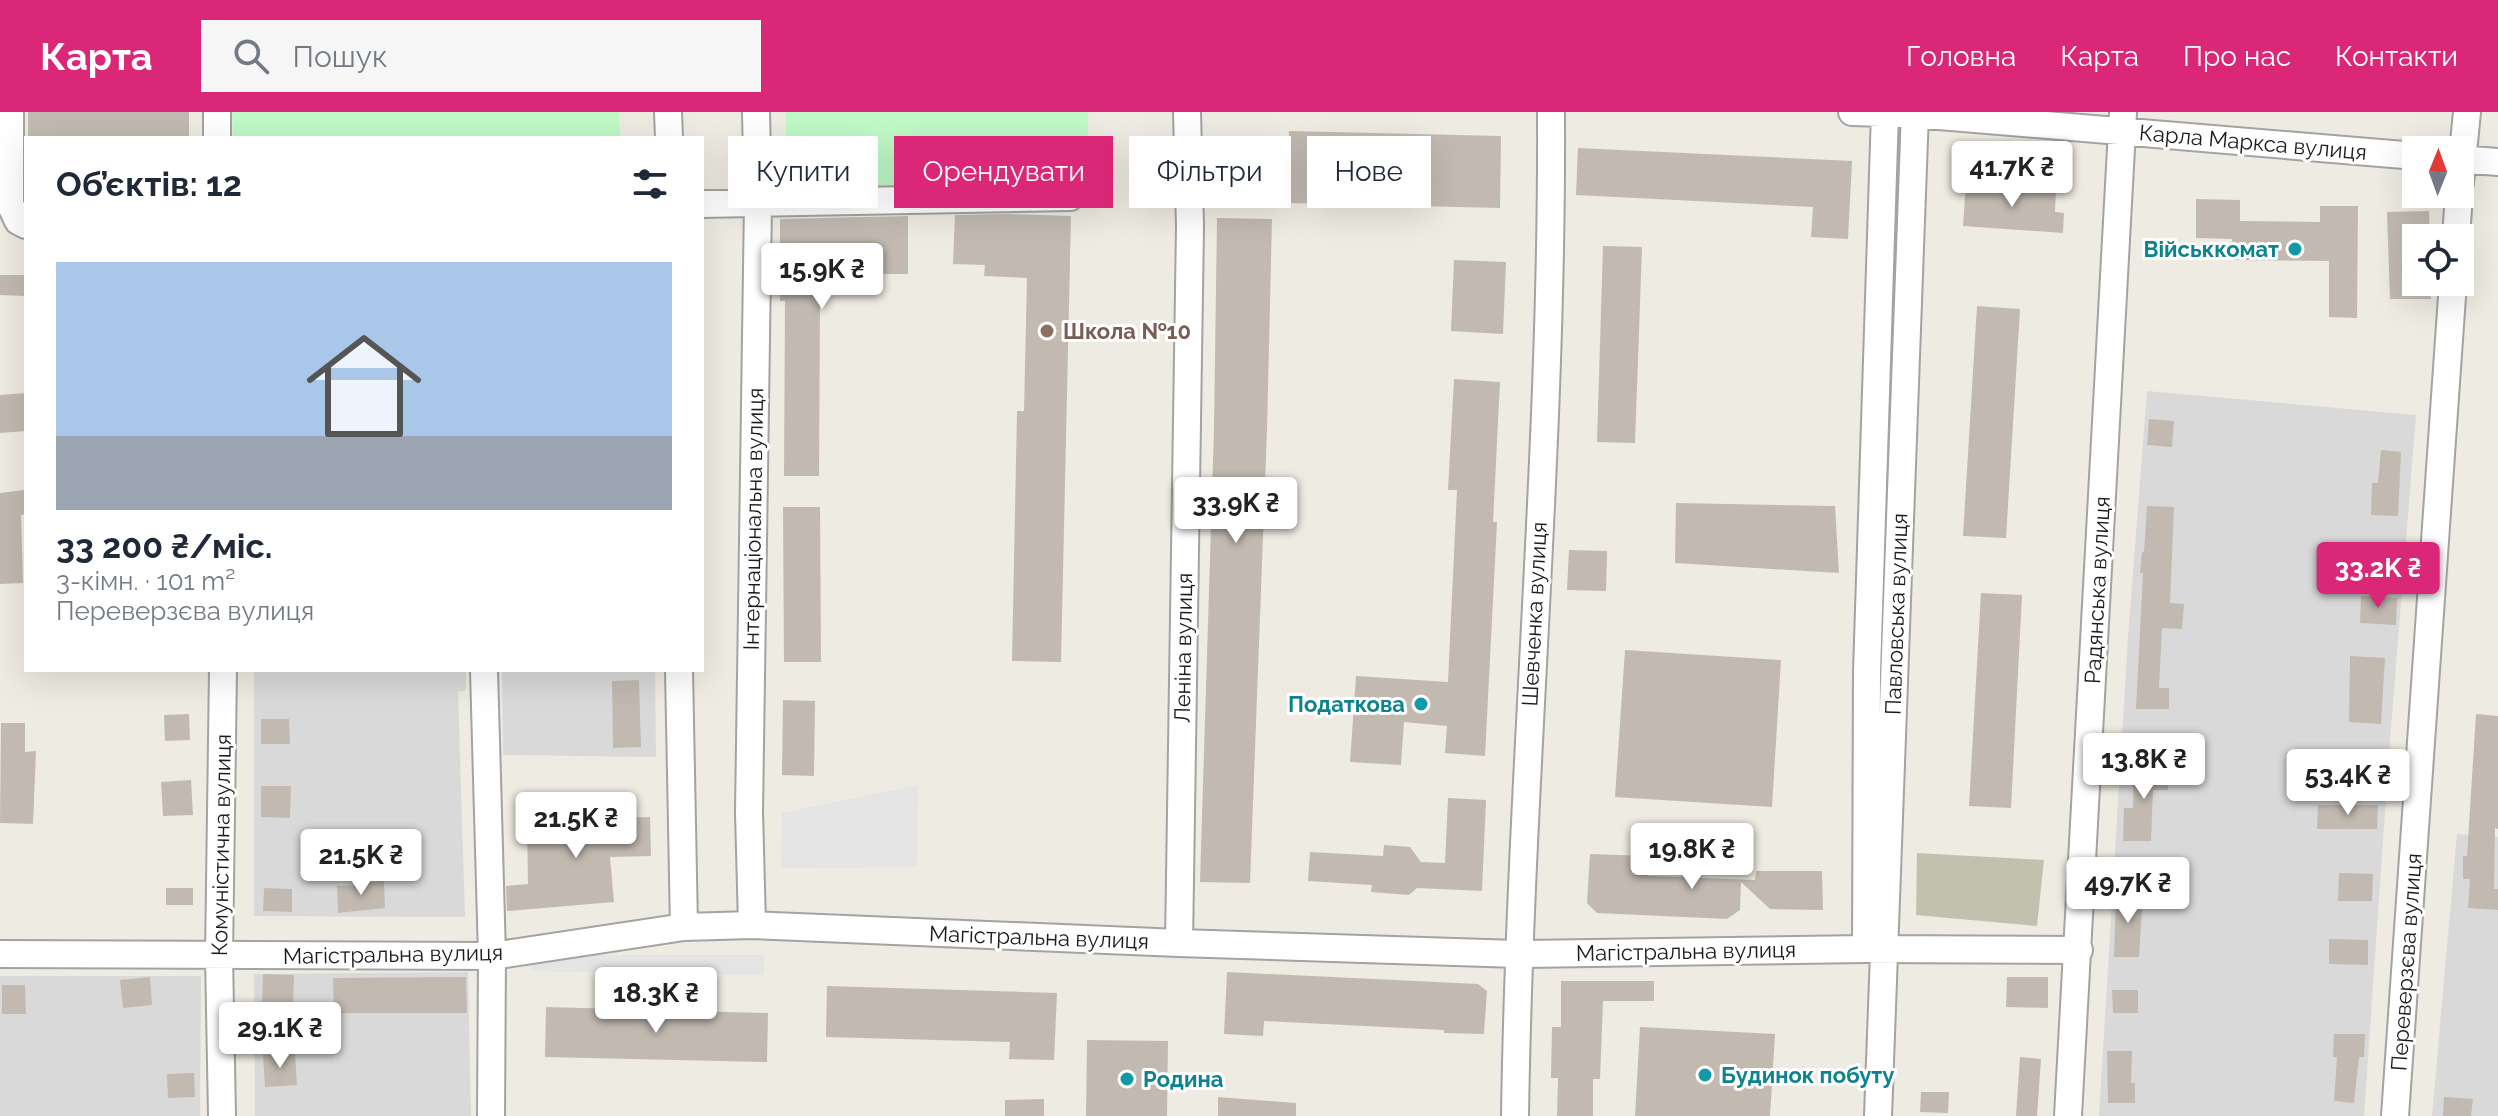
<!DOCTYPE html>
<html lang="uk">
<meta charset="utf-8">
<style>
body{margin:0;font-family:Raleway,sans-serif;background:#f6f6f7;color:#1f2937;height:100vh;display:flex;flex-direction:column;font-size:30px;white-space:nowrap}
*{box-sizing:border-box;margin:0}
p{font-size:26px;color:#747a83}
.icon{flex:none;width:44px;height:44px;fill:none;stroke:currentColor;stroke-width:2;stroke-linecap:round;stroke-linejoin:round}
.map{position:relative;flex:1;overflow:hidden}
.drawer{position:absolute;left:24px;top:24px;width:680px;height:536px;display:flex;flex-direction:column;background:#fff;border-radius:0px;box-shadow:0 8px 32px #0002}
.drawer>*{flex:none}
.guide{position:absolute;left:728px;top:24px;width:760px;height:72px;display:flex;gap:16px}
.needle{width:52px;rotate:1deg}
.tools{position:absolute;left:2402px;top:24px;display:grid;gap:16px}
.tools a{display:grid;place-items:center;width:72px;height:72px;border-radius:0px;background:#fff;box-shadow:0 8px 32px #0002;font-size:40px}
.price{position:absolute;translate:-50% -68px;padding:0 18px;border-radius:8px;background:#fff;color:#222;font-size:26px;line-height:52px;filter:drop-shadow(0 2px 4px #0008)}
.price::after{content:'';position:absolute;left:50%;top:48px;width:24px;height:18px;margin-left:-12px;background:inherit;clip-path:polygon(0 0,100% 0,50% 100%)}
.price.active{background:#db2777;color:#fff}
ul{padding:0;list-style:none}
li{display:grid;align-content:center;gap:16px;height:424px;padding:0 32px}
li span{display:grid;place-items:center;height:248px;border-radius:0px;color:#555}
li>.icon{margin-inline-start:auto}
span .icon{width:144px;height:144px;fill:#fffc;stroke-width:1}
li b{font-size:34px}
h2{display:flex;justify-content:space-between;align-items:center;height:96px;padding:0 32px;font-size:34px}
.pill{padding:0 28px;border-radius:0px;background:#fff;box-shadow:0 8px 32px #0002;font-size:28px;line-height:72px}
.pill.active{background:#db2777;color:#fff}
header{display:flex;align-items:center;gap:48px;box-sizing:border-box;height:112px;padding:0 40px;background:#db2777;color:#fff}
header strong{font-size:38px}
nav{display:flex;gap:44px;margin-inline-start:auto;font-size:28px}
.search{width:560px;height:72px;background:#f6f6f7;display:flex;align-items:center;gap:20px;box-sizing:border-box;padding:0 28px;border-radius:0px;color:#747a83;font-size:30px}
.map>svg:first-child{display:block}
</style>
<header>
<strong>Карта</strong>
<div class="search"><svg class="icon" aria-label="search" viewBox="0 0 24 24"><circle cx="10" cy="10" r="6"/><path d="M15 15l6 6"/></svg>Пошук</div>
<nav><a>Головна</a><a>Карта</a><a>Про нас</a><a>Контакти</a></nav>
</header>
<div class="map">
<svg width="2498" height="1004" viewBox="0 0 2498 1004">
<rect width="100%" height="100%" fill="#eeebe2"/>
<!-- residential -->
<path fill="#dad9d9" d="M2147,279L2416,303L2389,641L2364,1004H2099L2128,525Z
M254,558H466V578L458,580L465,805L254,804Z
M502,558H655L656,645L503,643Z
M2457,722L2498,725V1004H2432Z
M468,860L471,1004H255L254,862Z
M0,864H201L200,1004H0Z"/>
<!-- construction -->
<path fill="#c1c2ae" d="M1917,741L2044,748L2037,814L1916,803Z"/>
<!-- park -->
<path fill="#bef9c6" d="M232,0H619L620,26H233Z
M786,0H1088V77H786Z"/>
<!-- parking -->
<path fill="#e4e4e4" d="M918,673L917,755L781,756L782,701Z
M526,843H764V863L532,859Z"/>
<!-- building -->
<path fill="#c2bab1" d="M28,0H189V26H28Z
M1289,19L1501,24L1500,96L1287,91Z
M1578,36L1852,49L1848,127L1811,125L1813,95L1576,83Z
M1966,71L2056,78L2055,100L2064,101L2063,121L1963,114Z
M2196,87L2240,88V109L2320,110V94H2358L2357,206L2329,205V149L2231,148L2232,127L2196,126Z
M2429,99L2430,126H2416V170H2431V187H2390L2387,100Z
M1007,102L1071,104L1061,550L1012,549L1017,299H1024L1027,166L984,164L985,153L953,152L955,103Z
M908,104V162H872V147H826V189H820L819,364H784L785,189H780V107Z
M1217,106L1272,107L1267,318L1250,771L1200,770L1214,317Z
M1603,134L1642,135L1635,331L1597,330Z
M1454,148L1506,150L1503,222L1451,219Z
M0,163H25V184L0,183Z
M1977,194L2020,197L2006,426L1963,424Z
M1454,267L1500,270L1493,410H1497L1485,644L1445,641L1447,614L1404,610L1401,653L1350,650L1356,564L1448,570L1457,378H1448Z
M26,281V319L0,321V283Z
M2149,307L2174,309L2172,335L2147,333Z
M2381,338L2401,340L2398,404L2371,403L2372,371H2378Z
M24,378L26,402L21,403L23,471L0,472V381Z
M1676,391L1835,394L1839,461L1675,451Z
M2147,394L2174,395L2170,491L2184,492L2182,517L2162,516L2159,576H2169V597H2136L2143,461H2140L2142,440H2144Z
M783,395H820L821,550H784Z
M1569,438L1607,439L1606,479L1567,478Z
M1981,481L2022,483L2011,696L1969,694Z
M2361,484L2397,486L2396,513L2360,511Z
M1625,538L1781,548L1772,695L1615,685Z
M2350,544L2385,546L2381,612L2349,610Z
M639,568L641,635L613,636L612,569Z
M783,588L815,589L814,664L782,663Z
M189,602L190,628L165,629L164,603Z
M2476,602L2498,604V717L2495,716L2494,777H2498V798L2468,796L2470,767H2463V744H2467Z
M261,607H289L290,632H261Z
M1,611H25V640L36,639L33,712L0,711Z
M2296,642H2324V674L2296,673Z
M2134,652L2168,653V678H2153L2151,729H2123L2124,696H2133Z
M191,668L193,703L163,704L161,670Z
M261,674H291L290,706L261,705Z
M1448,686L1486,688L1482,779L1417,776L1409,783L1371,780L1372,773L1308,769L1310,740L1383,744L1384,733L1410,735L1421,750L1445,751Z
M2318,693H2378L2377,717H2317Z
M650,705L651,744L610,745L614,790L507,799L506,774L528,772L527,708Z
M1590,742L1649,744L1648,764L1755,768L1756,759H1822L1823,798L1770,797L1741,770L1740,798L1727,807L1597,801L1587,791Z
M2339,761L2373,762L2372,789H2338Z
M384,769L385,796L338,801L337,774L364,773V770Z
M166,776H193V793H166Z
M264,776L292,777V800L263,799Z
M2116,781L2143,782L2139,845H2114Z
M2329,827L2368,828V853L2329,852Z
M1227,860L1478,872L1487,879L1484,922L1444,921V918L1264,909L1263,924L1224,922Z
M263,862L294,863L293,893L262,891Z
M150,865L152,893L123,896L120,868Z
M466,865L467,901H334L333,866Z
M2007,865H2048V896L2006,895Z
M1561,869H1654V889H1603L1600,967H1593V1004H1557L1558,966H1551L1552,915H1561Z
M2,873H25L26,902H2Z
M827,874L1057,881L1054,948L1009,947L1010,930L826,925Z
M2112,878H2138V901H2113Z
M546,895L768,901L767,950L545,945Z
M1640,915L1775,922L1770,1004H1635Z
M2334,922H2365L2364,945H2359L2354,991L2334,989L2337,945H2333Z
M1087,928L1168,929L1167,1004H1086Z
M2107,939H2132L2131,971H2135V991H2108Z
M295,941L297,973L265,975L263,943Z
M2020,945L2041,947L2037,1004H2016Z
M194,961L195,985L168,986L167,962Z
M1921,980H1949L1948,1001L1920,1000Z
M1218,985L1296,991V1004H1218Z
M2444,985L2473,987L2471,1004H2443Z
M1044,987V1004H1005V988Z"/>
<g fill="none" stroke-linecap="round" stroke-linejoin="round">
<!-- minor casing -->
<g stroke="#a3a3a3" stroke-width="30">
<path id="minor" d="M10,0V92L18,109L26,113
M217,0V26
M668,0L669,26
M1852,0L1915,2L2416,44
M2460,47L2498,50
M2460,71L2467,0
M702,92L1070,85
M2456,126L2459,82
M484,558L492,844L491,1004
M679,558L684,815
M752,813L749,700L758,91L756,0
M1179,831L1190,114L1187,0
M1866,837L1867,560L1885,0
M0,842L492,844L684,815L752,813L1179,831L1517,842L1866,837L2079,838
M222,1004L219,844L223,558
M1515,1004C1520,669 1553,335 1551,0
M1878,1004L1915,0
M2068,1004L2123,0
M2395,1004L2453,170"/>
</g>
<!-- minor -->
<use href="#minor" stroke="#fff" stroke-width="26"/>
</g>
<!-- markers -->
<g fill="#0f9aa8" stroke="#fff" stroke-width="3">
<circle cx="2295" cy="137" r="8"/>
<circle cx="1421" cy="592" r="8"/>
<circle cx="1705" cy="963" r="8"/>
<circle cx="1127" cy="967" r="8"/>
</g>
<circle fill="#8d6e63" stroke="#fff" stroke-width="3" cx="1047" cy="219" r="8"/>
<g text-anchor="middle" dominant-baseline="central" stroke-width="6" stroke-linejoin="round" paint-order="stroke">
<!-- street labels -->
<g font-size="22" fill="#1c1c1c" stroke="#fff">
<text transform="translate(2253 30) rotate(5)">Карла Маркса вулиця</text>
<text transform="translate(753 407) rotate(-89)">Інтернаціональна вулиця</text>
<text transform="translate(2097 478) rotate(-87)">Радянська вулиця</text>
<text transform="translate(1534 502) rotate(-87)">Шевченка вулиця</text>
<text transform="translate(1896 502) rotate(-88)">Павловська вулиця</text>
<text transform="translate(1183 536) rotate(-89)">Леніна вулиця</text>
<text transform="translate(221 733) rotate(-89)">Комуністична вулиця</text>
<text transform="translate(1039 825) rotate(2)">Магістральна вулиця</text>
<text transform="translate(1686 839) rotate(-1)">Магістральна вулиця</text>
<text transform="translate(393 842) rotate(-1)">Магістральна вулиця</text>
<text transform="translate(2406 850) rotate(-86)">Переверзєва вулиця</text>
</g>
<!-- culture labels -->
<g font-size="22" font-weight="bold" fill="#0d838f" stroke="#fff" text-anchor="end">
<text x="2279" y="137">Військкомат</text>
<text x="1405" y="592">Податкова</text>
<text x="1721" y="963" text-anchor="start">Будинок побуту</text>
<text x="1143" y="967" text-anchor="start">Родина</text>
</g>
<!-- education labels -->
<g font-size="22" font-weight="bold" fill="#785e54" stroke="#fff" text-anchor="start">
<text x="1063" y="219">Школа №10</text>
</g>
</g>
</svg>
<div class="tools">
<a><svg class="needle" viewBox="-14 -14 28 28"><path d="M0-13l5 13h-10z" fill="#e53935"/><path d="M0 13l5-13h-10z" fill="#747a83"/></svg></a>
<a><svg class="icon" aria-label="locate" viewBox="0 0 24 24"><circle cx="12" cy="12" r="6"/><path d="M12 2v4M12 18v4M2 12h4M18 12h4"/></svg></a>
</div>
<b class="price" style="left:2012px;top:97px">41.7K ₴</b>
<b class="price" style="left:822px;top:199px">15.9K ₴</b>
<b class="price" style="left:1236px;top:433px">33.9K ₴</b>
<b class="price active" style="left:2378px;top:498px">33.2K ₴</b>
<b class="price" style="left:2144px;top:689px">13.8K ₴</b>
<b class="price" style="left:2348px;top:705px">53.4K ₴</b>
<b class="price" style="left:576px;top:748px">21.5K ₴</b>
<b class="price" style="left:1692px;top:779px">19.8K ₴</b>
<b class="price" style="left:361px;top:785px">21.5K ₴</b>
<b class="price" style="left:2128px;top:813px">49.7K ₴</b>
<b class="price" style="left:656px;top:923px">18.3K ₴</b>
<b class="price" style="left:280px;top:958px">29.1K ₴</b>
<div class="guide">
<a class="pill">Купити</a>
<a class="pill active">Орендувати</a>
<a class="pill">Фільтри</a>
<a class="pill">Нове</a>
</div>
<section class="drawer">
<h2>Об’єктів: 12<svg class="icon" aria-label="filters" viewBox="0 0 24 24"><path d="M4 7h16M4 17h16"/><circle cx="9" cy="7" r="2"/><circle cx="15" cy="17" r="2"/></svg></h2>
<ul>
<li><span style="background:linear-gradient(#a9c7e8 70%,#9aa5b1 0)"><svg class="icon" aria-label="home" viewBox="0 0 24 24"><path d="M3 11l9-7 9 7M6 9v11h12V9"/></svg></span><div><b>33 200 ₴/міс.</b><p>3-кімн. · 101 m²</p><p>Переверзєва вулиця</p></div></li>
</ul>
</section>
</div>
